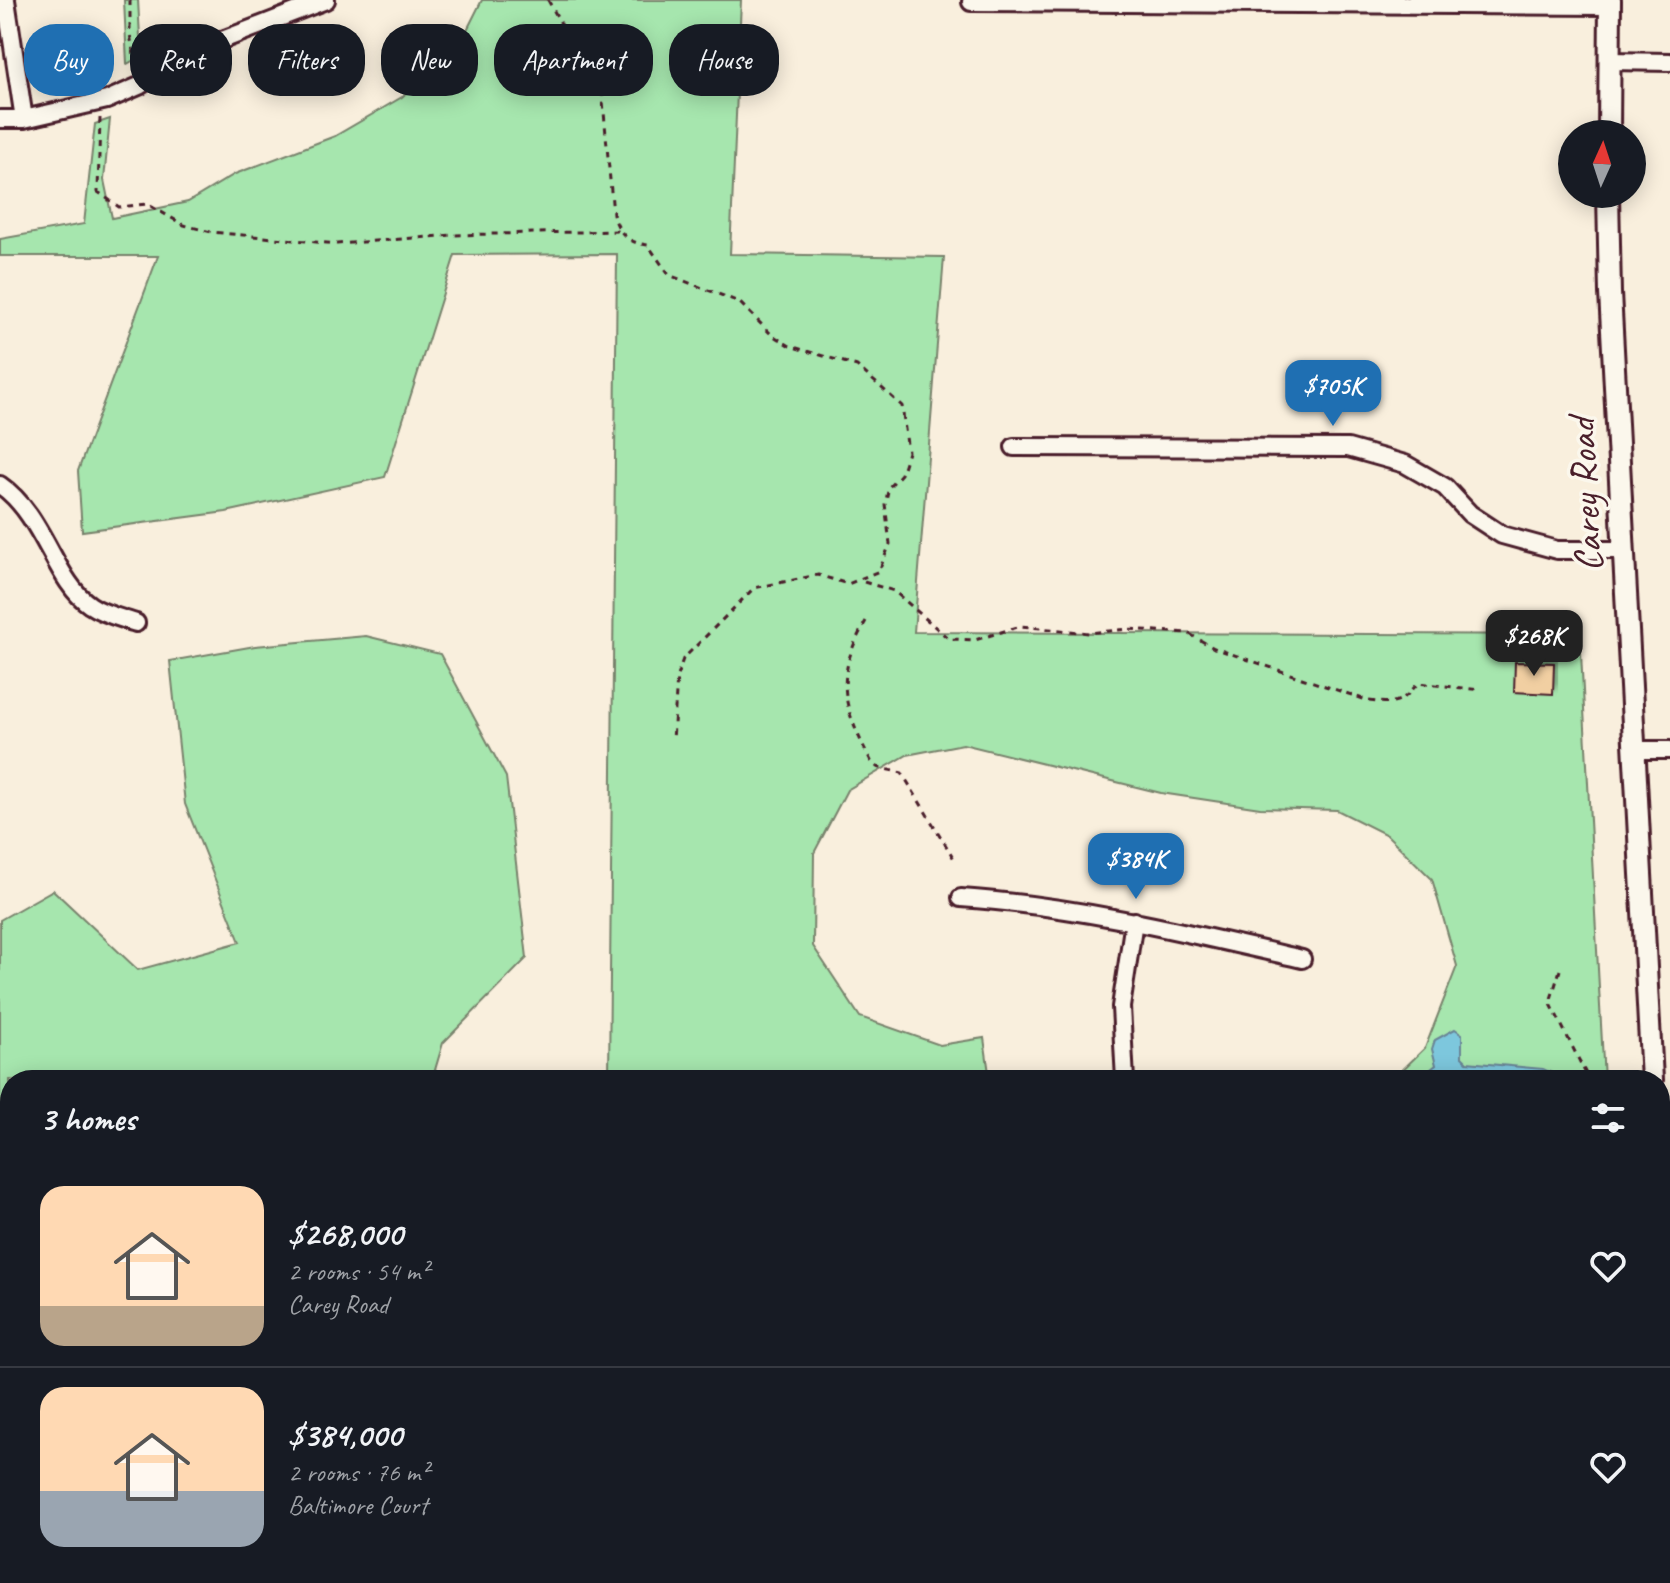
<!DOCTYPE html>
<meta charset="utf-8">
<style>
body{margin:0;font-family:Caveat,sans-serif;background:#20242c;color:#f1f3f6;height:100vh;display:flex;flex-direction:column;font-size:30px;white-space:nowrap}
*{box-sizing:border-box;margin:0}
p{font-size:26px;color:#9ea1a6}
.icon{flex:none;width:44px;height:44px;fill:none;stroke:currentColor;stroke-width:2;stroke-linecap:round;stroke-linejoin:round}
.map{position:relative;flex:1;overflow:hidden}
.drawer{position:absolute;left:0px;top:1070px;width:1670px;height:514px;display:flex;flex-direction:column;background:#171b24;border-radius:32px 32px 0 0;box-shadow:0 4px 20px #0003}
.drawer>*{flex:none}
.hud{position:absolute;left:24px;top:24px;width:800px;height:72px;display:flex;gap:16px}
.needle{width:52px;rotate:3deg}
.controls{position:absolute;left:1558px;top:120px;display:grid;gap:16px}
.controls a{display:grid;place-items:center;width:88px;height:88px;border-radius:50%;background:#171b24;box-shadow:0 4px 20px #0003;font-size:40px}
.price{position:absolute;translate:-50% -68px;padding:0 18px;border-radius:16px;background:#1f6fb2;color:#fff;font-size:26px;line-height:52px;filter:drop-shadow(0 2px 4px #0008)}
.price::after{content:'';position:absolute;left:50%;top:48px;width:24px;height:18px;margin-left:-12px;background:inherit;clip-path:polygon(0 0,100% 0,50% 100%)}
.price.active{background:#222;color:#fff}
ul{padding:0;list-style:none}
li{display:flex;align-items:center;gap:24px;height:200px;padding:0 40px}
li+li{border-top:2px solid #363941}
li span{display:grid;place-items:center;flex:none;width:224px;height:160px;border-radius:24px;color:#555}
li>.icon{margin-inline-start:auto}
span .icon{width:96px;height:96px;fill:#fffc;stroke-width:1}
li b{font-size:34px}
h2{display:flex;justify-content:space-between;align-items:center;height:96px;padding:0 40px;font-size:34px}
.tag{padding:0 28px;border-radius:32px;background:#171b24;box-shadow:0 4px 20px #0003;font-size:28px;line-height:72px}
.tag.active{background:#1f6fb2;color:#fff}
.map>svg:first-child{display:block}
</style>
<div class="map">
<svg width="1670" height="1583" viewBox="0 0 1670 1583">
<defs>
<filter id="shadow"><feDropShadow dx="7" dy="-7" stdDeviation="4" flood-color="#0004"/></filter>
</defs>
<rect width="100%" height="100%" fill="#f9efdd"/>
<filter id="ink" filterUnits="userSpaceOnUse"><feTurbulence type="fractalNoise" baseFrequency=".0125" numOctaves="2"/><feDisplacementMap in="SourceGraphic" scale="16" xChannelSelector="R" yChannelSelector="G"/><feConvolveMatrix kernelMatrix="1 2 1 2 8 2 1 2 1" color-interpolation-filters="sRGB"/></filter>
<g filter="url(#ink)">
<!-- green -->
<path fill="#a6e6ae" stroke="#78826c" stroke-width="2" d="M124,0H138L141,56L127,64Z
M482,0H741L730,254L944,257L914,632L1580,635L1604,1080H1392L1425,1048L1457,966L1432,879L1387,835L1337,810L1260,808L1161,793L963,744L907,755L847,790L814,853L813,946L860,1017L940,1045L984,1038L990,1080H609L617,254L455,255L385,477L226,512L82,531L78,471L158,256H0V239L84,224L95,124L110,119L104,180L112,218L188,202L235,174L335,136L402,97L464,36Z
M366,636L440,654L506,777L527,958L443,1043L432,1080H10V1132L0,1116V920L53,890L138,970L240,942L185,804L170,661L255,646Z
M10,1476V1574H394V1583H0V1488Z
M611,1574H877L884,1583H611Z"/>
<!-- water -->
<path fill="#7dc7dd" stroke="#698496" stroke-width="2" d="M1455,1029L1462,1034V1057L1467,1062L1543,1069L1568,1080H1417L1436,1065L1432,1049L1435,1040Z"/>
<!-- building -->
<path fill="#f1cfa2" stroke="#4a1f2b" stroke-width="2" filter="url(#shadow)" d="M1515,662L1554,663L1553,694L1514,692Z"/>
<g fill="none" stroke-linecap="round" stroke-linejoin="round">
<!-- minor casing -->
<g stroke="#4a1f2b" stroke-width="22">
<path id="minor" d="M6,0L24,119
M971,2L1610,6
M1609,61L1670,62
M0,119H24L107,100L139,86L191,52L326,0
M1014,447L1348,448L1405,464L1445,487L1470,514L1502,535L1557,550H1624
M0,485C44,515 55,582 90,605C103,614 121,618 136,623
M1635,750H1670
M961,898C1078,906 1189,933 1302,959
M1125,1080L1121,1007L1134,921
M1373,1574L1383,1583"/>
</g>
<!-- tertiary casing -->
<g stroke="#4a1f2b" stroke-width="26">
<path id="tertiary" d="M1609,134L1610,0
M1608,194L1610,293L1652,1080
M1660,1232L1670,1408"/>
</g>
<!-- path -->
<path stroke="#4a1f2b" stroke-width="3" stroke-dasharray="6 6" stroke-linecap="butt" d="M130,0V34L136,68
M548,0L566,33L594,62L601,78L613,214C619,233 627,243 648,245L669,275L739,302L772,335L790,346L857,366L902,406L908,452L901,474L889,487L885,504L890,544L879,571L848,584L818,575L754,588L683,659L677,676L673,741
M100,118L98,192L119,207L147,204L184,225L211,232L337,244L454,235L618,231
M864,582L894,591L949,639L975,640L1021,626L1089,633L1128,629L1188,633L1214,648L1369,701C1396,704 1401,704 1418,683L1481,690
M866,621C833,678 843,707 871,761L877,767L902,773L956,862
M1560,970L1550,1002L1589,1080
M796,1583L797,1574
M1616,1583L1617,1574"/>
<!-- minor -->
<use href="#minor" stroke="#fbf7ec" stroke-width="16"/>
<!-- tertiary -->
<use href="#tertiary" stroke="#fbf7ec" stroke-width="20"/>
</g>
</g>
<g text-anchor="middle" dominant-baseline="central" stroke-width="7" stroke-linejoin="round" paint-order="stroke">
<!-- street labels -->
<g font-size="40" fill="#4a1f2b" stroke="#fbf7ec">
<text transform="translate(1585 495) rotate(-93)">Carey Road</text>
</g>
</g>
</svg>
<div class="controls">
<a><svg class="needle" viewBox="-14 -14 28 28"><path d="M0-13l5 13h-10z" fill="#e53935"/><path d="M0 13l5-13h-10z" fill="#9ea1a6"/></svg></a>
</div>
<b class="price" style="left:1333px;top:428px">$705K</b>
<b class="price active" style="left:1534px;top:678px">$268K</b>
<b class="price" style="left:1136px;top:901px">$384K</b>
<div class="hud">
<a class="tag active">Buy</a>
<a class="tag">Rent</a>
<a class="tag">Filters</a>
<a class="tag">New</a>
<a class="tag">Apartment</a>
<a class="tag">House</a>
</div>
<section class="drawer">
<h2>3 homes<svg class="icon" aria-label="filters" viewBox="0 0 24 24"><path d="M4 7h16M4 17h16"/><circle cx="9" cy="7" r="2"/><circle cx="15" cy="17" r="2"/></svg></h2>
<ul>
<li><span style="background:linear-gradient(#ffd9b3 75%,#b9a48a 0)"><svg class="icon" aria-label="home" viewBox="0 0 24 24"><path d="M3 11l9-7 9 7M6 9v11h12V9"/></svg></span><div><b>$268,000</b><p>2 rooms · 54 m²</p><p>Carey Road</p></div><svg class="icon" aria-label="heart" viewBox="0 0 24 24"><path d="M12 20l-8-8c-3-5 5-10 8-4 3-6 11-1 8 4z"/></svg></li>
<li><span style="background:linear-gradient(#ffd9b3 65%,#9aa5b1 0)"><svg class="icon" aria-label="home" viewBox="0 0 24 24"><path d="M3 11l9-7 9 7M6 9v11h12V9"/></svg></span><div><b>$384,000</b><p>2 rooms · 76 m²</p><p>Baltimore Court</p></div><svg class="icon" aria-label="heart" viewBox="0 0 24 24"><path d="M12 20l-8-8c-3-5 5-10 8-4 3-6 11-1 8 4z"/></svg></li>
</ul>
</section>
</div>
